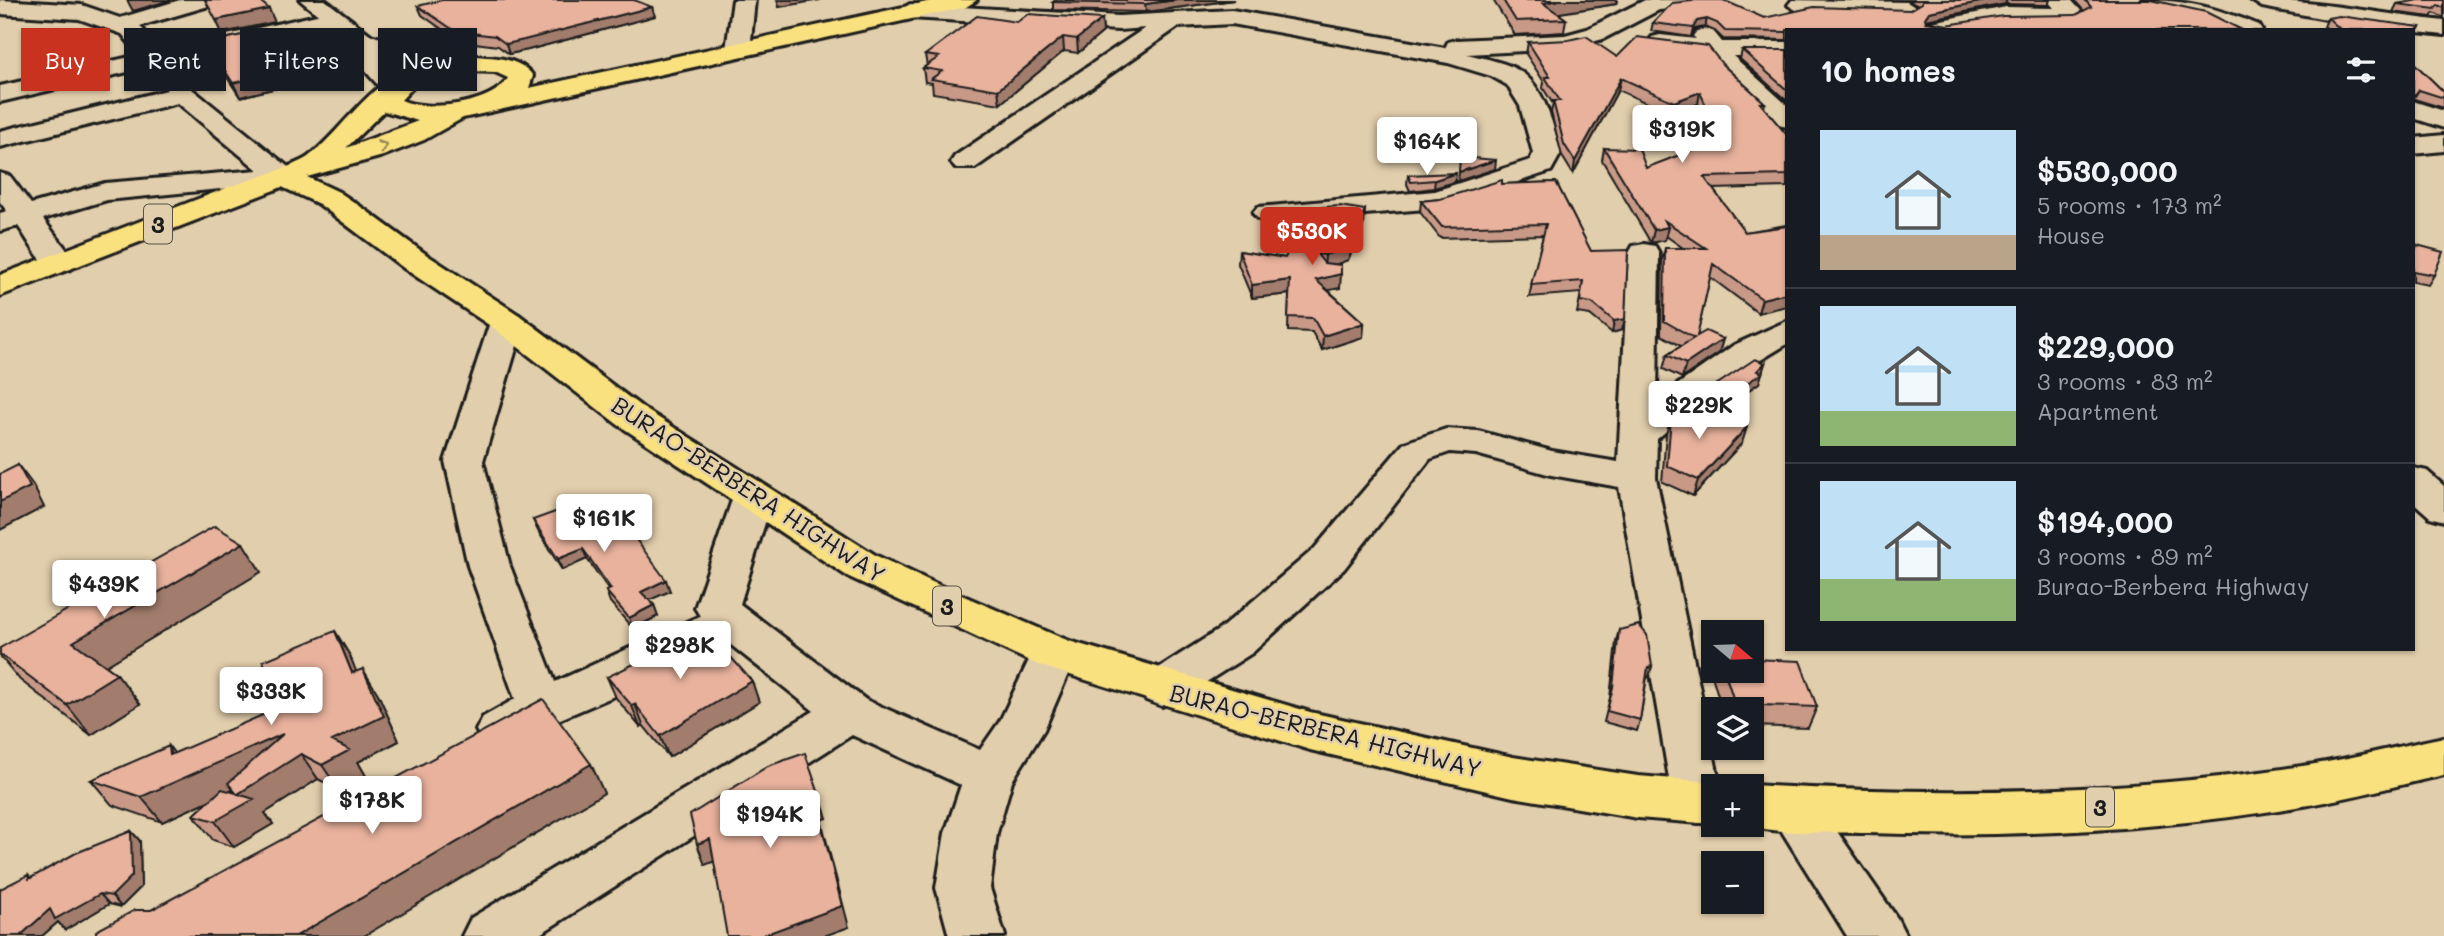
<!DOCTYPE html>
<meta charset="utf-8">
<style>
body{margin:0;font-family:Mali,sans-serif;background:#20242c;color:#f1f3f6;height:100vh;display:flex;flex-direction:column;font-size:26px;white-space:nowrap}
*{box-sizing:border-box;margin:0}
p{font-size:23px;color:#9ea1a6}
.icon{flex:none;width:38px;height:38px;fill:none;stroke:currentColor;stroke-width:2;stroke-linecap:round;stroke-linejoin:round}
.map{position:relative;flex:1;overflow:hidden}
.panel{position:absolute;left:1785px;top:28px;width:630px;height:623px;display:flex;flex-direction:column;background:#171b24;border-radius:0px;box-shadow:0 2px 5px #0004}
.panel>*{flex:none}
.guide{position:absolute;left:21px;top:28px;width:665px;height:63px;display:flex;gap:14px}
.needle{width:46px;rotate:109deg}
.buttons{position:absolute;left:1701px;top:620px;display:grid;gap:14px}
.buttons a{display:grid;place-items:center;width:63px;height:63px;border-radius:0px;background:#171b24;box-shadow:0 2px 5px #0004;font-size:35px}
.price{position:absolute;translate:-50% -60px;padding:0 16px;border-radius:7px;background:#fff;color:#222;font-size:23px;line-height:46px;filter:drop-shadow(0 2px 4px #0008)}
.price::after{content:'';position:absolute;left:50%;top:42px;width:21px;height:16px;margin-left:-10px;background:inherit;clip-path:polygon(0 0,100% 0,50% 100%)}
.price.on{background:#c8321e;color:#fff}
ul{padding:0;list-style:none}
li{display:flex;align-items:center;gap:21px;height:175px;padding:0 35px}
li+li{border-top:2px solid #363941}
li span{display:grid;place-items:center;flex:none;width:196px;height:140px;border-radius:0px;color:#555}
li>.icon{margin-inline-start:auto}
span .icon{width:84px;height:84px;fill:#fffc;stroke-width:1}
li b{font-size:30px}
h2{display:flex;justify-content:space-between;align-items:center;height:84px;padding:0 35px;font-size:30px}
.chip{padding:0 24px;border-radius:0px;background:#171b24;box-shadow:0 2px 5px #0004;font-size:24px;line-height:63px}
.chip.on{background:#c8321e;color:#fff}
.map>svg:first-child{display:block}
</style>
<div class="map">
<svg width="2444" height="936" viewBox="0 0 2444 936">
<rect width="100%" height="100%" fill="#e1ceac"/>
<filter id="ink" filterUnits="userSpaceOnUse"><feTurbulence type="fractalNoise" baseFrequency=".0143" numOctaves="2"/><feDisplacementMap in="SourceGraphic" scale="14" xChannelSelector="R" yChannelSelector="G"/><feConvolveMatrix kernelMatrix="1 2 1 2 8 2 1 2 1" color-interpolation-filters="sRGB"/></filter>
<g filter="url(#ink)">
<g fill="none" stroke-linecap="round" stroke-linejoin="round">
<!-- street casing -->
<g stroke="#1c1c1c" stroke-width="6">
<path id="street" d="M0,0L82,5L120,18L180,0H215L212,5L140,26L160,50L335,11L346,18L343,23L170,63L192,89L292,170L296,176L292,182L107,200L43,219L76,262L71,269C43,276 33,246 18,226L0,231V213L7,211L0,202V173L10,176L31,204L105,183L258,170L178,103L0,147V131L167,90L149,67L0,102V86L139,55L122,34L79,19L0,14Z
M733,0H755L750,50L746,55H730L726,50Z
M1645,0H1701L1690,7L1659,10L1603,39L1566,49L1467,54C1485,59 1509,62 1524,74C1546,92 1553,127 1561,153L1551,171L1438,208L1268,222L1258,219L1253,213L1258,207L1435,191L1530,160L1533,153L1520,106L1507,85L1491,76L1448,63L1232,24L1178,27L975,168H955L951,162L955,156L1145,28L1119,30L910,18L899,11L910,4L1119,16L1232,10L1445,48L1448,42L1456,40L1565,35L1587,29Z
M1792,0L1907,2L1918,9L1907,16L1799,12L1788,5Z
M2047,0H2071L2085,15C2077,27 2026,21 2010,21C1982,21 1950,38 1924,28L1927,23L2006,7L2054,8Z
M2142,0C2188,0 2217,8 2259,25L2262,30H2231L2203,18L2145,5Z
M2251,0C2316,0 2380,14 2444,21V35L2363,26L2262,7Z
M1705,29L1713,31L1722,42H1787V56H1733L1787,105V127L1778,125L1722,75L1707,55L1652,47L1648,42L1652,37L1660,35L1696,39L1693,36L1697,31Z
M2413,101L2444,111V128L2413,118Z
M2444,135V151L2413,154V138Z
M1644,244L1655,246L1659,253L1657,399L1734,345L1787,321V344L1721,384L1657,439L1656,478L1720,786H1713V818L1698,823L1680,817L1673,802L1619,487L1551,475L1476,454L1450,452L1430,459L1344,569L1252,653L1178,700L1162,706L1146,700L1139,688L1146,676L1220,629L1314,549L1404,443L1446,429L1478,431L1552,451L1618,462L1629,253L1633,246Z
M507,312L519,315L524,322L483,461L510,566L555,682L700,616L695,608L733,497L739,488L753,484L767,488L773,497L740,604L866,700L980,750L1000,721L1038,641L1054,636L1070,641L1077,653L1044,730L1012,781L997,833L990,888L1005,936H949L936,888L945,833L961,785L852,735L537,936H462L471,918L814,711L726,641L633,688L558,720L517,743L500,749L483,743L476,730L483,717L515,699L468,566L445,461L490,322L495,315Z
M2413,468L2427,471L2444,486V521L2430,517L2413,502Z
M1793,788L1811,794L1897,918L1906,936H1847L1768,809L1775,794Z"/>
</g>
<!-- secondary casing -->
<g stroke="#1c1c1c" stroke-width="6">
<path id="secondary" d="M300,0H325L371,35L417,49L486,57L495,59L498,64L495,69L486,71L414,63L382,54L385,64L407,88L403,93H385L361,66L354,44Z"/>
</g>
<!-- highway casing -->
<g stroke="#1c1c1c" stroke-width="6">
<path id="highway" d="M936,0H977L966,7L463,118L424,140L383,156L307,177L339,192L364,209L427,255L519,315L643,408L877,556L945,588L1069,641L1310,712L1513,757L1638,776L1713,782L1723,786H1713V824L1638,818L1513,797L1310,750L1038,665L847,576L617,424L495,329L405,269L319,204L282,187L0,296V275C75,246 149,218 224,189C244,181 292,168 308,157C337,136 364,91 398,75C429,60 511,43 533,76L529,88ZM467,71L495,72L508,78C493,105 427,112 401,100L415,85ZM384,111L418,121L346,148Z
M2444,737V775C2399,785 2355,797 2309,805C2164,830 2014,838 1866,833C1832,832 1775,835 1744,824H1752V785C1938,796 2124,794 2309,765C2354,758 2399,746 2444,737Z"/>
</g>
<!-- street -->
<use href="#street" fill="#e1ceac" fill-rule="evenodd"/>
<!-- secondary -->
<use href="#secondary" fill="#e1ceac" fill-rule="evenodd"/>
<!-- highway -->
<use href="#highway" fill="#fae180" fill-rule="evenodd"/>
</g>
<!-- wall -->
<path fill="#c89987" stroke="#1c1c1c" stroke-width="2" d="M1056,0H1234L1146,12L1053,10V2Z
M1493,0H1617L1616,4L1558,13L1566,19L1564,32L1515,35Z
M1908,0H2050L2048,5L2005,4L1926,21L1947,25L2076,15L2084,11L2074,0H2151L2242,30H1787V40L1723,39L1715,31L1705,27L1695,29L1691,37L1651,31L1653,23L1692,1L1764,18L1910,10L1918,6Z
M2444,0V18L2434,13L2431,17L2393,12L2397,4Z
M418,6L655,16L528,50L509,54L498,46L459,41L422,15Z
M2328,18L2420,27L2416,34L2413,30H2329L2324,26Z
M1102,19L1103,32L1078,53L1064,51L1000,104L933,93L932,83L925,82L923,68L927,66L925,55L1017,22Z
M264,30L285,86L240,97L213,56L207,43Z
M1528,42L1617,57L1723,65L1765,103L1764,108L1787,135V187L1713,189L1745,232L1786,225L1758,313L1710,277L1697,336L1723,339L1719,353L1682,378L1663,369L1667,355L1681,346L1661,335L1662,261L1665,248H1683L1666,236L1665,240L1651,243L1602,160L1604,148L1646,168L1714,142L1698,104L1671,114L1618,90L1573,174L1562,156L1551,112L1553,104L1543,88L1544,82L1526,54Z
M1742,50H1787V101L1740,59Z
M2413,62L2444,92V108L2414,99H2413Z
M1408,175L1455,182L1434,188L1410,191L1407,184Z
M1556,182L1625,319L1622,330L1612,333L1590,315L1577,313L1581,293L1529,297L1543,235L1440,238L1420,212L1421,201L1440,199L1502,184Z
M1364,223L1348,260L1335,264L1340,288L1328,290L1364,323L1363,337L1322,350L1312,332L1288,331L1289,294L1252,298L1238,264L1239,251L1285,258Z
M2417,245L2434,275L2428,285L2413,282V251Z
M1765,363L1759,383L1730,403L1713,395L1716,385Z
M1671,418L1742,443L1693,496L1662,482L1666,434Z
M533,520L601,526L621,535L670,591L649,600L654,605L658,616L633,629L610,602L606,591L609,590L587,559L562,570L538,531Z
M261,572L106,666L117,674L140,704L91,735L20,680L0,656V648Z
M1619,630L1652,666L1649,677H1647L1640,720L1637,731L1604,722L1610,698L1616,641Z
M335,631L350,656L356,672L378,694L399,741L358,762L366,776L339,790L318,779L265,813L273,824L234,847L213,840L194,815L210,800L162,822L112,805L91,780L174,754L279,708Z
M1716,670H1752L1817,707L1808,728L1752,726V709H1722L1713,679Z
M607,677L759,702L669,757L643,725L640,727L616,698Z
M131,831L140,841L141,887L121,907L109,904L65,930L58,922L42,936H0L28,875L31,878Z"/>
<!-- shaded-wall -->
<path fill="#a27d6e" stroke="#1c1c1c" stroke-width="2" d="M127,0H171L133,11Z
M777,0H820L779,7Z
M1177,0H1234L1146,12L1145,4Z
M1559,0H1617L1616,4L1541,16L1543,3Z
M1990,0H2007L2005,4L1926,20L1922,27L1925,18L1929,12Z
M652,7L655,16L528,50L509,54L506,44Z
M269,9L275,22L222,33L216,20Z
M1102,19L1103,32L1078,53L1077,39Z
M1707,19L1705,27L1695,29L1691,37L1693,28L1697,21Z
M264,30L285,86L240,97L233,83Z
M1063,37L1064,51L1000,104L998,90Z
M1621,78L1618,90L1573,174L1575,161Z
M1700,92L1698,104L1671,114L1674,102Z
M1496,160L1495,169L1458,181L1459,172Z
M1456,173L1455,182L1434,188L1435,180Z
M1365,210L1364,223L1348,260L1324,269L1325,255Z
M1668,227L1665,240L1651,243L1654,230Z
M1341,274L1340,288L1315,293L1316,280Z
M1290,280V294L1252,298V285Z
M1787,293V306L1758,313L1762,299Z
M1625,319L1622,330L1612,333L1614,321Z
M1364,323L1363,337L1322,350L1323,336Z
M1723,339L1719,353L1682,378L1686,364Z
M1765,363L1759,383L1730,403L1733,393Z
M1747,427L1742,443L1693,496L1698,480Z
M18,465L33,485L44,507L0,530V502Z
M243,543L261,572L96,672L73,642Z
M583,549L587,559L562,570L558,559Z
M666,580L670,591L645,602L641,592Z
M654,605L658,616L633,629L629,618Z
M335,631L350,656L367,699L352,673Z
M1652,666L1649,677L1645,678L1648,667Z
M363,669L378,694L399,741L358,762L366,776L339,790L322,765Z
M117,674L140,704L91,735L67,705Z
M752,681L759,702L669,757L660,736Z
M635,704L643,725L640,727L632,706Z
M283,734L301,754L318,779L265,813L273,824L234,847L215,821L238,794L274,771L162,822L141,797L170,755L169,746L188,772Z
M591,764L604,793L364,936H296Z
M820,797L827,818L821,820L849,927L824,936H761L815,799Z
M131,831L140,841L141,887L121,907L112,896Z
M710,839L718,860L705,865L697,844Z
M100,894L109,904L65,930L58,922L42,936H20L50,909Z"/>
<!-- building -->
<path fill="#e8b29d" stroke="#1c1c1c" stroke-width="2" d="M205,0H259L269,9L216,20Z
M442,0H634L652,7L524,40L506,44L495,36L455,31L418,6Z
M1056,0H1177L1145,4L1053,2Z
M1503,0H1559L1543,3L1566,19L1516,21Z
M1694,0H1723L1764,18L1814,7L1910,10L1922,3V0H1990L1929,12L1925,18L1926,22L1947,25L2003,16L2076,15L2091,7L2085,0H2151L2206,12L2242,30H1787V32L1725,31L1717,23L1707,19L1697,21L1693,28L1653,23L1672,3L1692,1Z
M2419,0H2444V8L2438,5L2435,9L2397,4Z
M1028,14L1102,19L1077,39L1063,37L998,90L931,79L942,71L923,68L939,57L925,55L977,16L1017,22Z
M2339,16L2420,27L2413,35V30H2341L2328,18Z
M264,30L279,73L233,83L207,43Z
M1586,36L1617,57L1637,37L1708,46L1723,65L1765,103H1760L1787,135V175L1704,177L1745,232L1787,226V293L1762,299L1713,264L1697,336L1706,331L1723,339L1686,364L1667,355L1694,338L1664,321L1665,248H1706L1665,221L1668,227L1654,230L1604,148L1639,149L1646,168L1721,139L1700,92L1674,102L1621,78L1575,161L1564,144L1553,101H1560L1545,77H1550L1528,42L1568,40Z
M1742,50H1787V90Z
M2413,62L2444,92V98L2419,90L2415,96L2413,95Z
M1460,157L1496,160L1459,172Z
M1456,173L1435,180L1411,182L1408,175Z
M1502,180V184L1556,182L1591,251L1628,250L1625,319L1614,321L1592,303L1580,301L1583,281L1531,285L1546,224L1442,227L1421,201L1440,199Z
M1340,206L1365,210L1349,247L1325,255L1317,254L1324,263L1341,265V274L1316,280L1364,323L1323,336L1313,318L1288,317L1290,280L1252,285L1239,251L1285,258L1311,208Z
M2417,245L2443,252L2434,275L2413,271V254Z
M1755,359L1765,363L1757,371L1762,373L1733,393L1716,385Z
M1685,406L1747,427L1698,480L1667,466L1671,418Z
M18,465L30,487L0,502V474Z
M588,500L601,526L611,522L621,535L629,530L666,580L641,592L654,605L629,618L606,591L611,589L583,549L558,559L533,520Z
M215,526L243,543L73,642L117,674L67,705L0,654V648Z
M1639,625L1647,635L1652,666L1648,667L1640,720L1607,711L1613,687L1619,630Z
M706,629L752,681L660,736L635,704L632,706L607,677Z
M335,631L352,673L363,669L384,716L332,741L350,750L322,765L301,754L238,794L254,799L215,821L194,815L222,789L236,793L228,783L283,734L141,797L91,780L169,746L170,755L279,708L263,661Z
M1752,659L1800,661L1817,707L1735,704L1724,670H1752Z
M543,699L591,764L296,936H96V931L135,910H151Z
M805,753L820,797L815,799L842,906L761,936H727L710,839L697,844L690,815L768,766Z
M131,831L132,876L112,896L100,894L55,919L50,909L20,936H0V889L28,875L29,879L76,853Z"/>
<!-- one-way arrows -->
<defs><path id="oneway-chevron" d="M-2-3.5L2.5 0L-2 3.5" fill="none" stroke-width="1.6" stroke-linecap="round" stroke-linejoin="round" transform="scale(1.75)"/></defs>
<use stroke="#968853" href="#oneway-chevron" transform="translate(383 146) rotate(-20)"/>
</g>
<g text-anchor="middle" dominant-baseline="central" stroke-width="5" stroke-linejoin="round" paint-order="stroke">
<!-- shield labels -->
<g fill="#e1ceac" stroke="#575147" stroke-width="2">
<rect x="144" y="204.5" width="28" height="39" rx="5"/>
<rect x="933" y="586.5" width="28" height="39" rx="5"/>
<rect x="2086" y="787.5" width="28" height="39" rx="5"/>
</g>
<g font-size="23" font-weight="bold" fill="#1c1c1c">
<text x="158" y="224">3</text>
<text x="947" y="606">3</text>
<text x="2100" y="807">3</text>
</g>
<!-- street labels -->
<g font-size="24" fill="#1c1c1c" stroke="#e1ceac">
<text transform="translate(749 489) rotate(33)">BURAO-BERBERA HIGHWAY</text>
<text transform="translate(1326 730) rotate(14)">BURAO-BERBERA HIGHWAY</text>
</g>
</g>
</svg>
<div class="buttons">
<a><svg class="needle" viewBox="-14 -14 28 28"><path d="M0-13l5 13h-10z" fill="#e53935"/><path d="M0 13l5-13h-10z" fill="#9ea1a6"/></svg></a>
<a><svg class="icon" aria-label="layers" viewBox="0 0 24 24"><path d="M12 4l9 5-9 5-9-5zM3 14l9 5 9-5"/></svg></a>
<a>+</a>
<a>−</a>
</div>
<b class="price" style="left:1682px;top:165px">$319K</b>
<b class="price" style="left:1427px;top:177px">$164K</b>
<b class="price on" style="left:1312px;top:267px">$530K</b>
<b class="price" style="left:1699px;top:441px">$229K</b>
<b class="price" style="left:604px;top:554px">$161K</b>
<b class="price" style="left:104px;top:620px">$439K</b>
<b class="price" style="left:680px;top:681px">$298K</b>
<b class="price" style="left:271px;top:727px">$333K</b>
<b class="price" style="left:372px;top:836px">$178K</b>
<b class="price" style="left:770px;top:850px">$194K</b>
<div class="guide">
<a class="chip on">Buy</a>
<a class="chip">Rent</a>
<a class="chip">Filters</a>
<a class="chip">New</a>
</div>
<section class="panel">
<h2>10 homes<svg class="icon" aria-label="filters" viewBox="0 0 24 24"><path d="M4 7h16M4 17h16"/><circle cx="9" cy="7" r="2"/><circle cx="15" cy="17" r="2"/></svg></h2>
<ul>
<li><span style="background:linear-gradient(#bfe0f5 75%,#b9a48a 0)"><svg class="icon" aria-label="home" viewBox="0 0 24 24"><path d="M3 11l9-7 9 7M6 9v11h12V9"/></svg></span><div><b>$530,000</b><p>5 rooms · 173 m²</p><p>House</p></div></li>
<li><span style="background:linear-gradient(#bfe0f5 75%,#8fb573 0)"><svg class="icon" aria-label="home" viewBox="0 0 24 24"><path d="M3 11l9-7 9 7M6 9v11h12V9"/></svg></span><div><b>$229,000</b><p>3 rooms · 83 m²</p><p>Apartment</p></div></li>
<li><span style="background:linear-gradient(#bfe0f5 70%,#8fb573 0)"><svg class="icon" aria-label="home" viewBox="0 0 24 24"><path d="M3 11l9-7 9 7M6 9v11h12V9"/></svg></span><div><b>$194,000</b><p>3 rooms · 89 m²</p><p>Burao-Berbera Highway</p></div></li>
</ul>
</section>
</div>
